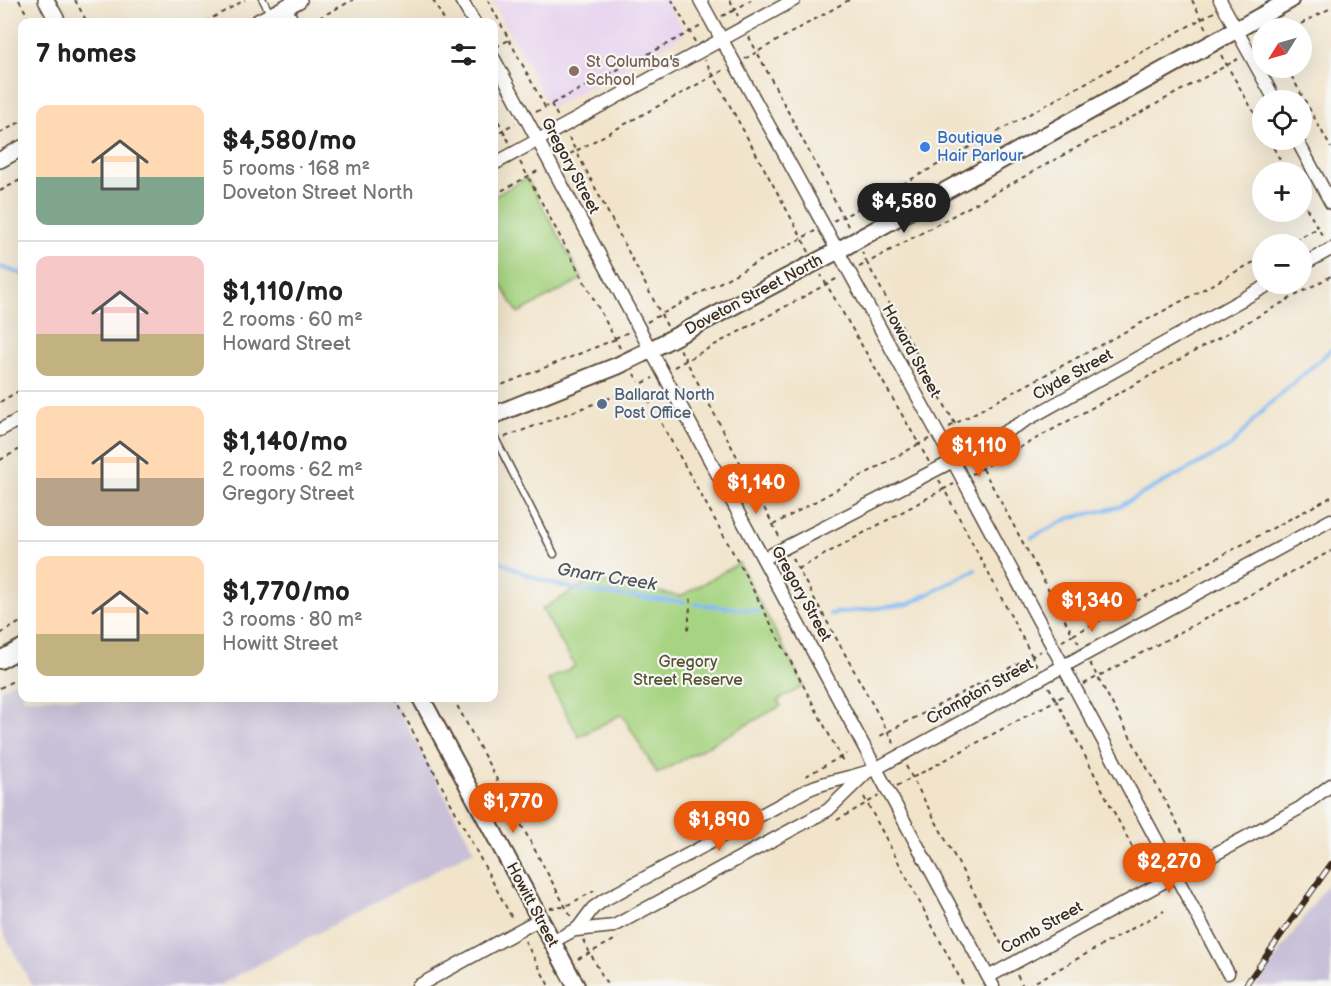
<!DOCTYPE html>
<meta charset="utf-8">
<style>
body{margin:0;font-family:"Balsamiq Sans",sans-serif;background:#f2f2f2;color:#222;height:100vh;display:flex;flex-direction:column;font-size:22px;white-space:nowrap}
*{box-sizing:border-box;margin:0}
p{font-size:20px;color:#767676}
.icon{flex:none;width:33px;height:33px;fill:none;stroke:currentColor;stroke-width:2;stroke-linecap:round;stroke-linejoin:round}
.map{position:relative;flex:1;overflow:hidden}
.sheet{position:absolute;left:18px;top:18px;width:480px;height:684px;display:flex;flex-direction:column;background:#fff;border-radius:12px;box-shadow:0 6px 24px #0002}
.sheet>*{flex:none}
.needle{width:39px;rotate:233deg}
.controls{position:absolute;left:1252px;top:18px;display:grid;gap:12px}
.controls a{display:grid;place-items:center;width:60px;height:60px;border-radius:50%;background:#fff;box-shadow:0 6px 24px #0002;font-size:30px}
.price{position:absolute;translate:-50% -51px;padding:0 14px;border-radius:21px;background:#ea580c;color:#fff;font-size:20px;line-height:39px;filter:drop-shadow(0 2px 3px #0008)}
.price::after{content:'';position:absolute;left:50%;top:36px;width:18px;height:14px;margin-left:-9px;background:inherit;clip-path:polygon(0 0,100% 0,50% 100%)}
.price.active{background:#222;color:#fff}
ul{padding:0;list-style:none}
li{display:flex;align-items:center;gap:18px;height:150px;padding:0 18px}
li+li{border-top:2px solid #e0e0e0}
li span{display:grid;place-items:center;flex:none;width:168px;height:120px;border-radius:12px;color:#555}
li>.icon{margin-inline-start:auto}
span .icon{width:72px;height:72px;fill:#fffc;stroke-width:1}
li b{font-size:26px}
h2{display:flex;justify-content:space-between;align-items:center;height:72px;padding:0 18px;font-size:26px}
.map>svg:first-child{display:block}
</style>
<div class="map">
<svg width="1331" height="986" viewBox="0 0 1331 986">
<rect width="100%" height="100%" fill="#f6f6f2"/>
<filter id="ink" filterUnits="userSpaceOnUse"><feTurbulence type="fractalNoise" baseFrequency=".0167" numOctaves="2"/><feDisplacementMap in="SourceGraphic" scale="12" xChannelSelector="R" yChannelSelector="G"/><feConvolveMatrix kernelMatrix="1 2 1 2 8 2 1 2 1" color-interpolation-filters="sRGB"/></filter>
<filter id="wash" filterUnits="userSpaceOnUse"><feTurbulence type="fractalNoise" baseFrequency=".008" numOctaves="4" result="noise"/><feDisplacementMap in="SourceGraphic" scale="24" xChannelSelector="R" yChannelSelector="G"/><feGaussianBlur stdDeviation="1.35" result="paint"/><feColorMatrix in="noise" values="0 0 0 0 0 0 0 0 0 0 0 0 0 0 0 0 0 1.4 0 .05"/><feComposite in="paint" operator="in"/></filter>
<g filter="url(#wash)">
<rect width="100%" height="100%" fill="#f1e4cb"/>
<!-- built -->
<path fill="#e7d2ef" d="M492,0H667L685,34L550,108Z"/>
<!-- industrial -->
<path fill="#c8bfd8" d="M22,677V698H392L474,850L218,986H32L0,926V690Z
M1331,879V986H1256Z"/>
<!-- green -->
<path fill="#a7d482" stroke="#717f50" stroke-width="1.5" d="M525,179L528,180L582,279L518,313L494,273V196Z
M739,563L804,686L778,700L781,706L657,774L622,714L579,737L548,680L575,666L542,609L591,580L681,596Z"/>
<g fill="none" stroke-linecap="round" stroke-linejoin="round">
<!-- stream -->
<path stroke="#83bbf3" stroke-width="4" d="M0,267L22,274
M1032,537L1070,518L1118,507L1231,446L1265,408L1331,350
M494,557C549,594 620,595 684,602
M695,604L759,611
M830,614L909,604L975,570"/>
</g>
</g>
<g filter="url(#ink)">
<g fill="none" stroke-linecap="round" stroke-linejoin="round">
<!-- service casing -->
<g stroke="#564638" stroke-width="9">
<path id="service" d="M263,0L271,15
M494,436L554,554"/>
</g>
<!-- minor casing -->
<g stroke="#564638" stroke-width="15">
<path id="minor" d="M461,0L474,22
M700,0L953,461L1228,973
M1220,0L1275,100
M285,8L293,22
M494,59L993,986
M1297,140L1331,203
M494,164L794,0
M1302,265L1331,249
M0,430L22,418
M763,559L953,461L1270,284
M576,930L614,926L828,810L866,773
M552,942L578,928L593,908L604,900L809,789C831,779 856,778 877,768L1331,520
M988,977L1300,808L1331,785
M418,986L540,919"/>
</g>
<!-- tertiary casing -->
<g stroke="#564638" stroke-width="18">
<path id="tertiary" d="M46,0L58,22
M258,22L299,0
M0,160L22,148"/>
</g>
<!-- secondary casing -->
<g stroke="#564638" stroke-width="20">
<path id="secondary" d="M494,415L617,366L650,350L837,251L1290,0
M0,660L22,648
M421,698L576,986"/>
</g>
<!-- path -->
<path stroke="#564638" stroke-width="2" stroke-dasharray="4.5 4.5" stroke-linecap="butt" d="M19,0L31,22
M75,0L87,22
M433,0L445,22
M488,0L545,107
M730,0L735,10L751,0
M849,0L757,52L843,217L1214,12
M1192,0L1207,29
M722,16L735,10L738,16
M205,22L245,0
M311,22L353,0
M1293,28L1331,8
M695,42L690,32L701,26
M496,47L509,40
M1221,55L1263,128
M745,59L757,52L749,37
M1287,68L1331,148
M551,104L558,117
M536,112L690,32L672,0
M494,113L503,130L494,135
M0,133L22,121
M1269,140L1287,172
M509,142L503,130L515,123
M562,158L576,151L569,138
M520,162L620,348
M0,191L22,179
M494,195L541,169
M1302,200L1324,239
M833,221L843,216L849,228
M1287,244L1318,228
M809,252L802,238L815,231
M859,267L867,263L862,252
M647,322L802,238L705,60
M667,326L576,151L724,70
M615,338L629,332
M680,349L780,538
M674,367L838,278
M634,374L639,382
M643,383L653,378
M494,388L616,339
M644,392L740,565L844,763
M0,402L22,389
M955,424L867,263L1238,59
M949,427L1263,257
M505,437L623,393
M929,439L919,444L929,462
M0,460L22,448
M983,469L1073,635L1331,497
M972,474L1331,276
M939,480L944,489L954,484
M773,525L919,444L821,275
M792,558L895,745
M798,569L944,489L1032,656L880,736
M688,630L691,596
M0,634L22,621
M1062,641L1073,635L1080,645
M1090,663L1188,843
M1037,666L1032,656L1041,651
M1084,684L1331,551
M1049,687L1056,700L1066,694
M0,688L22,676
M395,698L513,920
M453,698L571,917
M906,766L1007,954
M806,776L846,754
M897,786L1056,700L1144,870
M864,797L964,986
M837,820L879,796
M550,908L564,907L594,891
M583,940L608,986
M525,941L549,986
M578,959L618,938
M1017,975L1023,986
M1028,986L1164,911"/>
<!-- service -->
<use href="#service" stroke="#fff" stroke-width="6"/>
<!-- minor -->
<use href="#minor" stroke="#fff" stroke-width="12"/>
<!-- tertiary -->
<use href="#tertiary" stroke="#fff" stroke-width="15"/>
<!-- secondary -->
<use href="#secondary" stroke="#fff" stroke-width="16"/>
<!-- rail casing -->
<g stroke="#3b2a1e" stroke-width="6">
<path id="rail" d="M1245,986L1331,864"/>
</g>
<!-- rail -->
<use href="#rail" stroke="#f6f6f2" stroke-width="4" stroke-dasharray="11" stroke-linecap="butt"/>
</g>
</g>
<!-- markers -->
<circle fill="#8d6e63" stroke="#f6f6f2" stroke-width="2" cx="574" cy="71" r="6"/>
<circle fill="#3f7fe0" stroke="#f6f6f2" stroke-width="2" cx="925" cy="147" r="6"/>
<circle fill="#5c6f8a" stroke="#f6f6f2" stroke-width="2" cx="602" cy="404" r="6"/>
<g text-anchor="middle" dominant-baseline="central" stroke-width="4.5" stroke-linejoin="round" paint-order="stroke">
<!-- education labels -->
<g font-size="16" fill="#785e54" stroke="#f6f6f2" text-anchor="start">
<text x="586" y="62">St Columba's<tspan x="586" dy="18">School</tspan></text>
</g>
<!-- shop labels -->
<g font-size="16" fill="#366cbe" stroke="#f6f6f2" text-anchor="start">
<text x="937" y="138">Boutique<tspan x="937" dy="18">Hair Parlour</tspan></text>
</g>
<!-- street labels -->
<g font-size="16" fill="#3b2a1e" stroke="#f6f6f2">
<text transform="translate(570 166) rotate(62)">Gregory Street</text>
<text transform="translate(754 295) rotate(-28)">Doveton Street North</text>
<text transform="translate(911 351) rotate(61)">Howard Street</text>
<text transform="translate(1073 375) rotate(-29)">Clyde Street</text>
<text transform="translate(801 594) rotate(61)">Gregory Street</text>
<text transform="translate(980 692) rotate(-29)">Crompton Street</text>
<text transform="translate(532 905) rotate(62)">Howitt Street</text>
<text transform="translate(1042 928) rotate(-29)">Comb Street</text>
</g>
<!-- service labels -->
<g font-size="16" fill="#4e5e75" stroke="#f6f6f2" text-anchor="start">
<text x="614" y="395">Ballarat North<tspan x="614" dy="18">Post Office</tspan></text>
</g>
<!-- park labels -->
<g font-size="16" fill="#565437" stroke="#f6f6f2">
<text x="688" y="662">Gregory<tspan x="688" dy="18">Street Reserve</tspan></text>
</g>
<!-- water labels -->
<g font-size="18" font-style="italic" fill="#51565e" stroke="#f6f6f2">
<text transform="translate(607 577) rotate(9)">Gnarr Creek</text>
</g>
</g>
</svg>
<div class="controls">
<a><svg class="needle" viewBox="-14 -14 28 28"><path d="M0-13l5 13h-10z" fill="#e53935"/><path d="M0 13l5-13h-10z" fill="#767676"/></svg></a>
<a><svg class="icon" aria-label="locate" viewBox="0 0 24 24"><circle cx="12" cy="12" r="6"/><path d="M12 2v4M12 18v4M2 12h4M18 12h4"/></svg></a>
<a>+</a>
<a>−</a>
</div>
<b class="price active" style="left:904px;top:234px">$4,580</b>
<b class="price" style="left:979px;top:478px">$1,110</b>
<b class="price" style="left:756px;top:515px">$1,140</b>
<b class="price" style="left:1092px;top:633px">$1,340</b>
<b class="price" style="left:513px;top:834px">$1,770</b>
<b class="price" style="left:719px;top:852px">$1,890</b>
<b class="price" style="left:1169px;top:894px">$2,270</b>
<section class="sheet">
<h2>7 homes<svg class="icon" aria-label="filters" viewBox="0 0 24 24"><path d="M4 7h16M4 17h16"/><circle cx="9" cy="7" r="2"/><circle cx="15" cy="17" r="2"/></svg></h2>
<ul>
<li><span style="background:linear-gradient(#ffd9b3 60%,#7fa58c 0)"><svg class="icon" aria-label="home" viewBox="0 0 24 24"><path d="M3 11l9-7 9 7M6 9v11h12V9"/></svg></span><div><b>$4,580/mo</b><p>5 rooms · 168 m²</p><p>Doveton Street North</p></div></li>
<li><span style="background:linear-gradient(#f6c9c9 65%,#c2b280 0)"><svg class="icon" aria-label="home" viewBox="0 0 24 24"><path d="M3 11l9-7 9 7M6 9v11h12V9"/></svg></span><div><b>$1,110/mo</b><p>2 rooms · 60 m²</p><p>Howard Street</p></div></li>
<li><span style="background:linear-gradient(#ffd9b3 60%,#b9a48a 0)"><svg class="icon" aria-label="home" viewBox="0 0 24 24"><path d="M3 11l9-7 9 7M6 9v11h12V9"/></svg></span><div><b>$1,140/mo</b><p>2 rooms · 62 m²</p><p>Gregory Street</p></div></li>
<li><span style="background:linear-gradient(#ffd9b3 65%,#c2b280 0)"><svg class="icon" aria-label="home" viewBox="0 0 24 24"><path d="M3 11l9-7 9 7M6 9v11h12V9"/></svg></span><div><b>$1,770/mo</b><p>3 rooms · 80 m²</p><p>Howitt Street</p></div></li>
</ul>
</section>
</div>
